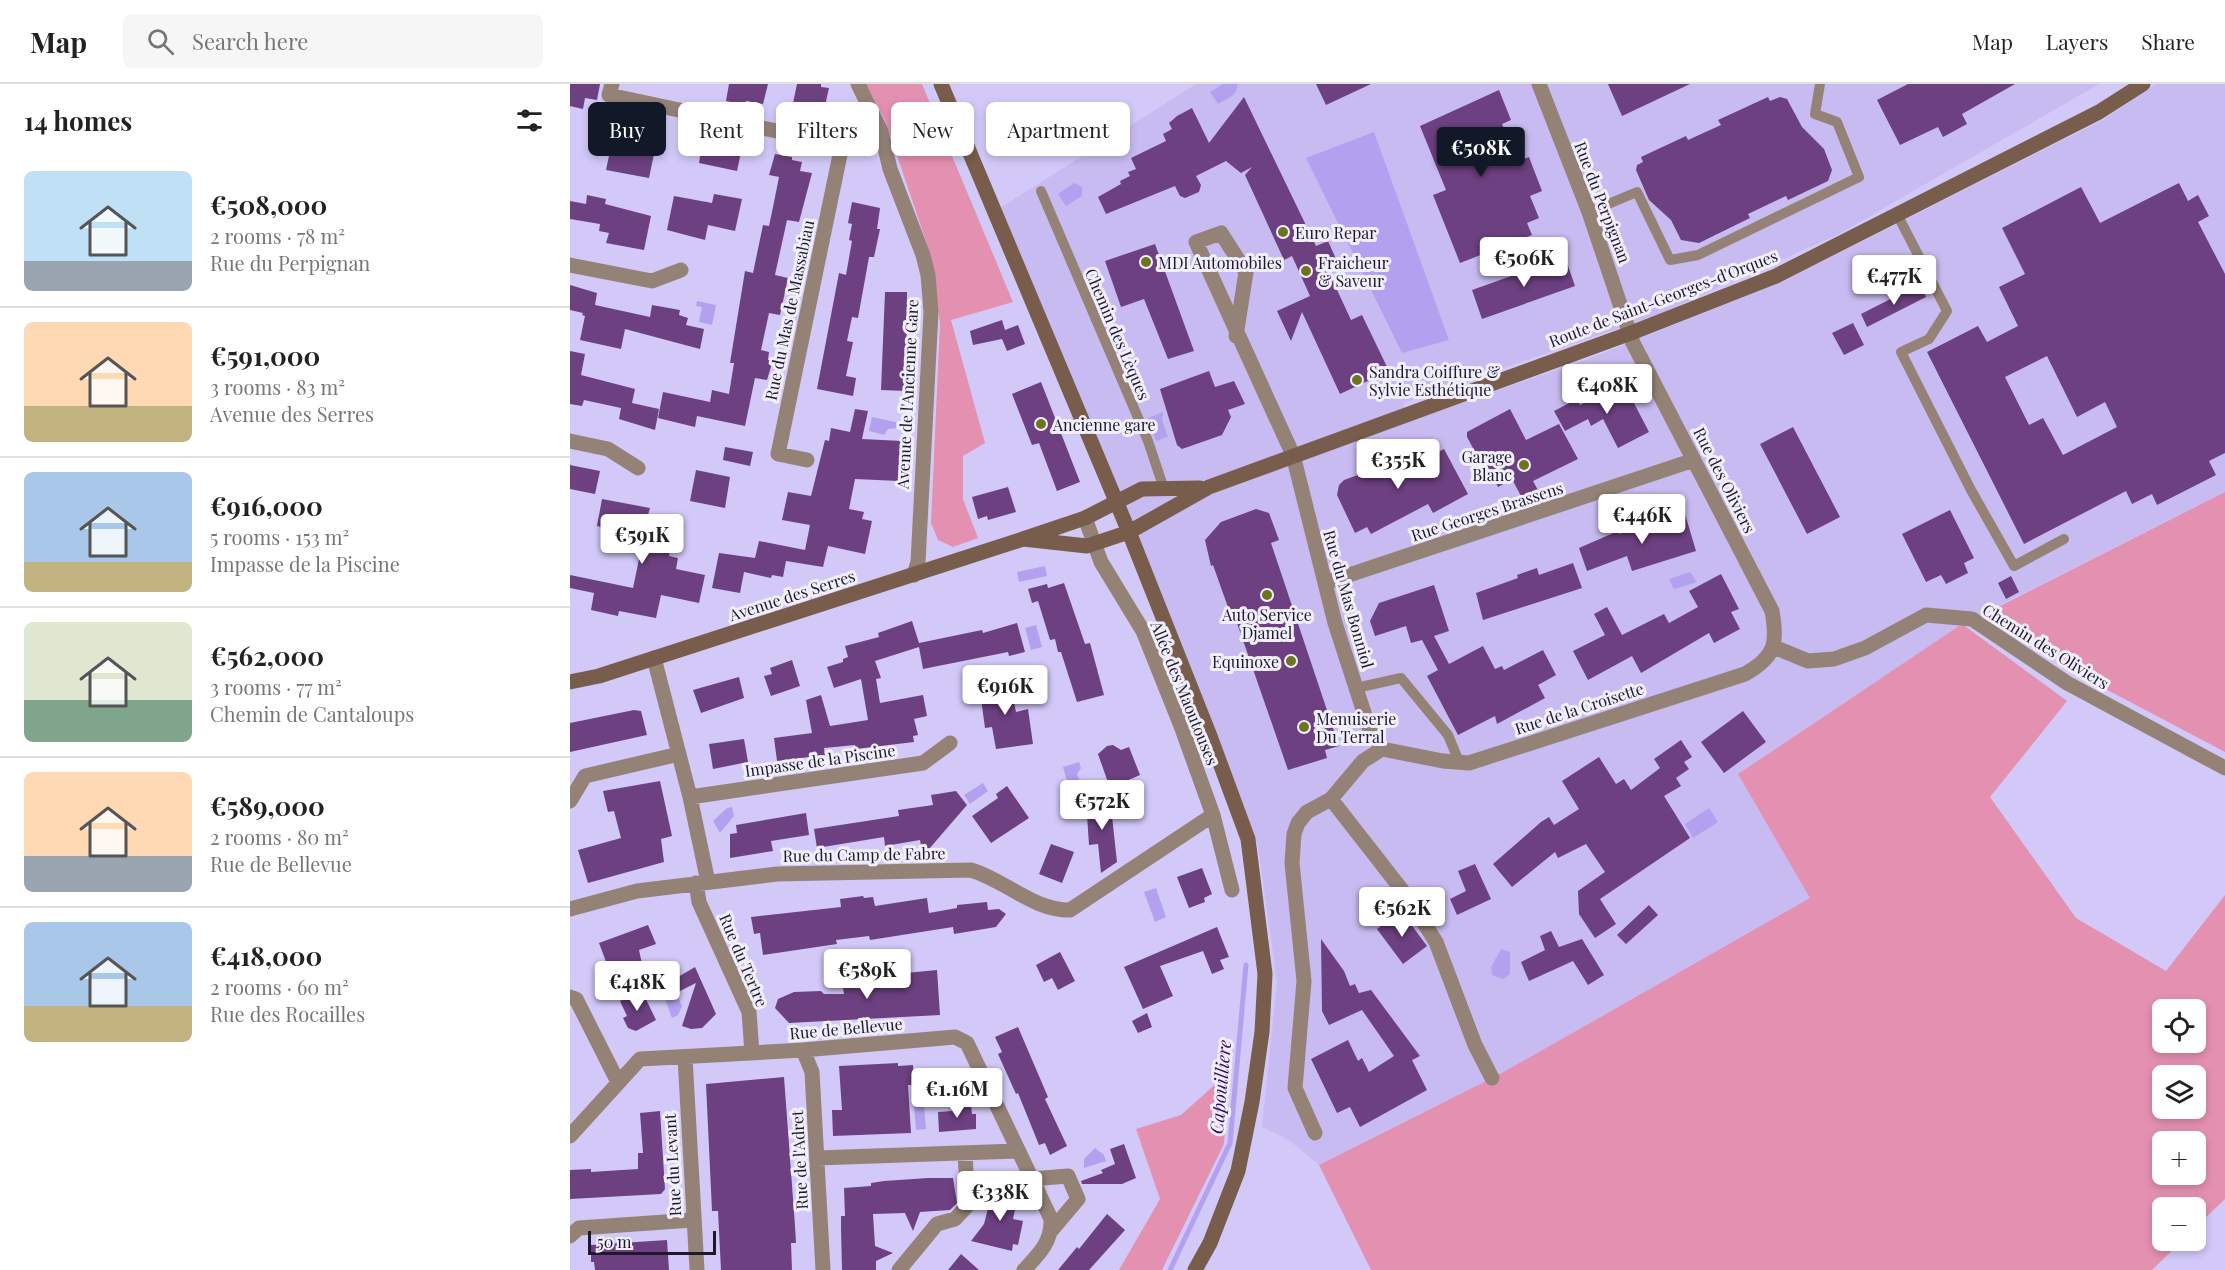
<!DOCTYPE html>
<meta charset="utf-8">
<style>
body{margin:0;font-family:"Playfair Display",serif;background:#f6f6f6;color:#222;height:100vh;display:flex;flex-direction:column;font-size:22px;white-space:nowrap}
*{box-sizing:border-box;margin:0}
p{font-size:20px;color:#767676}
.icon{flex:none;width:33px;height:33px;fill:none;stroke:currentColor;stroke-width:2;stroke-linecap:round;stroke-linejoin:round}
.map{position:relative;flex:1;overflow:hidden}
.drawer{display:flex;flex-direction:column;background:#fff;width:570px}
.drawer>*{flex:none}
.banner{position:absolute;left:18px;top:18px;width:570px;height:54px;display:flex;gap:12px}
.fabs{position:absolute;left:1582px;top:915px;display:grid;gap:12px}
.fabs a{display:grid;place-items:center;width:54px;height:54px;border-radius:9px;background:#fff;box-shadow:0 3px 9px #0003;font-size:30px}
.scale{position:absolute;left:18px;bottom:15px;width:128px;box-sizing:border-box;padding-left:6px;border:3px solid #1d192a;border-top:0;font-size:16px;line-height:21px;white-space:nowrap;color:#1d192a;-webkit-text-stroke:4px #f2effd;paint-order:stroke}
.price{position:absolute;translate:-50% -51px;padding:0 14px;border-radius:6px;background:#fff;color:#222;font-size:20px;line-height:39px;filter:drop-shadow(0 2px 3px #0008)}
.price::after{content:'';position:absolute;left:50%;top:36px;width:18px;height:14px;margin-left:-9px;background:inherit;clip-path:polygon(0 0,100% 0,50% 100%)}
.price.current{background:#111827;color:#fff}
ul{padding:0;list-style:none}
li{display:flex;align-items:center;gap:18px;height:150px;padding:0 24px}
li+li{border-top:2px solid #e0e0e0}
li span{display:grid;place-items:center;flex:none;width:168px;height:120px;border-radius:9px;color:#555}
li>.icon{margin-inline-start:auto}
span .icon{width:72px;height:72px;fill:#fffc;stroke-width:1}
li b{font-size:26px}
h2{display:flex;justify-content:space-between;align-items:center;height:72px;padding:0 24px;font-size:26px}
.chip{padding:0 21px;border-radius:9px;background:#fff;box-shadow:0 3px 9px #0003;font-size:21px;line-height:54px}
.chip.current{background:#111827;color:#fff}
header{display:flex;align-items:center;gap:36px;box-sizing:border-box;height:84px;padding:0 30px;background:#fff;border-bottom:2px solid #e0e0e0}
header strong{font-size:28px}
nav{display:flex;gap:33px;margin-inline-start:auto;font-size:21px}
.search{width:420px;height:54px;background:#f6f6f6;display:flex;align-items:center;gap:15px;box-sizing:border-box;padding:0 21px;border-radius:9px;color:#767676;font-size:22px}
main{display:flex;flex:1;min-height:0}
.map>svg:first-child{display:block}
</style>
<header>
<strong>Map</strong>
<div class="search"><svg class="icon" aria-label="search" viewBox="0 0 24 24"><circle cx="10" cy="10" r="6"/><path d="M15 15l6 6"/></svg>Search here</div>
<nav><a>Map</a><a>Layers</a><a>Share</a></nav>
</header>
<main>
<section class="drawer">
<h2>14 homes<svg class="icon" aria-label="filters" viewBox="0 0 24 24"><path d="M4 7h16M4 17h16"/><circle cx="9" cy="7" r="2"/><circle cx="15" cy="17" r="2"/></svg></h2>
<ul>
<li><span style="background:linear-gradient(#bfe0f5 75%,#9aa5b1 0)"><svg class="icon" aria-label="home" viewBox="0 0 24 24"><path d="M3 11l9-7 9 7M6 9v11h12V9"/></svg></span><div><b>€508,000</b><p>2 rooms · 78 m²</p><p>Rue du Perpignan</p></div></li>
<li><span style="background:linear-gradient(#ffd9b3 70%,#c2b280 0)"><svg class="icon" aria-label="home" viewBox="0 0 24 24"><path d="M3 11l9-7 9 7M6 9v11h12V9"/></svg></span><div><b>€591,000</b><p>3 rooms · 83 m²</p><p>Avenue des Serres</p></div></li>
<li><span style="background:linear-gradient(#a9c7e8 75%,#c2b280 0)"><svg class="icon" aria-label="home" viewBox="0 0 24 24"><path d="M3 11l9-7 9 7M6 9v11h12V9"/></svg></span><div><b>€916,000</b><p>5 rooms · 153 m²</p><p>Impasse de la Piscine</p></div></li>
<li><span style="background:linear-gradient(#dfe7d0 65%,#7fa58c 0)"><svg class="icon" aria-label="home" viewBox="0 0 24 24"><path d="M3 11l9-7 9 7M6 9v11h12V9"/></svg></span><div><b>€562,000</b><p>3 rooms · 77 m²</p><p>Chemin de Cantaloups</p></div></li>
<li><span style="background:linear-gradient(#ffd9b3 70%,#9aa5b1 0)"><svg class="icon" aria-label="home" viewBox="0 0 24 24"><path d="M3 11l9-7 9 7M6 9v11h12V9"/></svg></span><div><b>€589,000</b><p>2 rooms · 80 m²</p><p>Rue de Bellevue</p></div></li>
<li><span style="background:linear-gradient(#a9c7e8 70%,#c2b280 0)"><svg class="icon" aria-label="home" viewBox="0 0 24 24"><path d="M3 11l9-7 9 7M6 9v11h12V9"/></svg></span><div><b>€418,000</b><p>2 rooms · 60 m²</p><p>Rue des Rocailles</p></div></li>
</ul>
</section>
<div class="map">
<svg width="1655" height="1186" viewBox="0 0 1655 1186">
<rect width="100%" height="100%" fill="#d2c9f8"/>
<!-- built -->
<path fill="#c7bbf1" d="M626,0H1529L1267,151L1089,230L833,319L837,338L1018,275L1214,197L1533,36L1586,0H1655V408L1392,540L1168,690L1241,814L932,989L749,1081L719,1056L692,1043L707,898L688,762L430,124Z"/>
<!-- green -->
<path fill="#e490b1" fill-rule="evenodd" d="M296,0H352L443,218L381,236L415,359L393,372V415L408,454L383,463L368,456L361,439L370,239L360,169L315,36Z
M1655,408V668L1509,591L1422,526Z
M1392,540L1497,617L1420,713L1506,834L1596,887L1655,811V1115L1626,1143V1124H1593V1156L1612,1157L1582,1186H801L749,1081L932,989L1240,814L1168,690ZM1593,926H1626V958H1593ZM1593,992H1626V1024H1593ZM1593,1058H1626V1090H1593Z
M659,988L654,1060L592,1186H549L590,1115L566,1045L611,1031Z"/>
<!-- water -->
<path fill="#b3a1ef" d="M653,0H667C669,11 657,15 648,20L640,8Z
M804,48L879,256L832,269L736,74Z
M504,99L512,103V112L496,122L488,110Z
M127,217L146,221L142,241L129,238L132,223L126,222Z
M593,328L592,336L598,353L586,357L578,334Z
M302,333L330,339L328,344L318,345L314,351L299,347Z
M1066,421L1069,422L1072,429C1066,435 1055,437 1048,435V426Z
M475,482L477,492L449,498L447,488Z
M1120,488L1127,498L1104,505L1099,495Z
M466,541L472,563L461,566L455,544Z
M509,678L511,684L507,690L513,705L500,708L493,683Z
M413,699L418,707L400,720L394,711Z
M162,723L164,732L150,749L143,737L157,724Z
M1139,724L1148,738L1123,754L1115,740Z
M586,804L596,833L585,838L574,808Z
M931,865L940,868V890L933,895L922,891L921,883Z
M106,909L112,922L108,931L102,934L95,915Z
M354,1021L356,1045L346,1046L344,1022Z
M525,1064L534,1071L536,1077L514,1084V1075Z"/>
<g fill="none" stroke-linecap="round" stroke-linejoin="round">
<!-- stream -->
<path stroke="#b3a1ef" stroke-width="5" d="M600,1186L660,1059L676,881"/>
</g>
<!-- building -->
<path fill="#6d4081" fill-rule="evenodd" d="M0,0H30L27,16L15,14L13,25L0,22Z
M159,0H198L193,20L176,17L175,21L156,17Z
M227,0H251V3L259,4L252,35L234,31L235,26L222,24Z
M746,0H801L756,21Z
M1038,0H1120L1052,32Z
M1338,0H1445L1392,30L1397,40L1373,53L1368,43L1330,61L1307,16Z
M929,6L941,36L932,40L947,78L959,73L972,107L960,112L969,134L957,139L962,151L890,179L863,111L876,106L850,42Z
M674,13L746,162L758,157L766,175L755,180L781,236L792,231L819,287L770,310L732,228L721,257L707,227L740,212L722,172L714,176L675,91L682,83L671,89L656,77L626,92L631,101L629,108L615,114L610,112L605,102L536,130L528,113L551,100L550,97L560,92L558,88L566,85L561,74L596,57L593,50L602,45L599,39L607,32L622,24L639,59Z
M1198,13L1200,17L1210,13L1217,15L1232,43L1254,65L1262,86L1258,97L1218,116L1216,112L1178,130L1180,134L1129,159L1111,156L1101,136L1079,116L1066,86L1067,81L1073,78L1071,73L1116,52L1118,56L1151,41L1148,36Z
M136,52L159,57L158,65L171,68L167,87L129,79L132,59L135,60Z
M52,63L84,70L79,94L36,86L40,67L50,70Z
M205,70L222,73V76L232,78L230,87L242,89L229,138L217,136L205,191L218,194L210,231L199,229L191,266L199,268L198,276H203L197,296L185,294L175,342L127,332L125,343L88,334L93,308L140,318L142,306L159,310L164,279H160L175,187L183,189L193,141L199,142L203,123L209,93L199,91Z
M1609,99L1618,117L1628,111L1639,132L1628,138L1655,190V369L1639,377L1646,391L1587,421L1582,410L1562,420L1556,407L1454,460L1357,268L1408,242L1417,258L1448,242L1429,203L1455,190L1432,144L1511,103L1530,139ZM1477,272L1507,333L1535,318L1547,343L1493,371L1473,334L1459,341L1435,293Z
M144,110L172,115L165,147L138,141L135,156L97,146L104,112L142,119Z
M17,111L36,115L35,120L81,132L74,166L36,159L39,149L29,147L30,140L0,135V117L16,120Z
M282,118L310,124L307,145H310L304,173H299L288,234L282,233L277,257L283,258L276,292L286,294L283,312L247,305L269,189L276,191L282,157L279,156L282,140L278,139Z
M585,160L624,267L598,275L574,215L551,223L535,177Z
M995,173L1005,202L912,235L902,206Z
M1350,200L1356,213L1297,243L1291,230Z
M0,201L27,209L25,221L80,233L82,221L110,226L109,231L118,234L116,241L134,245L130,265L55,245L51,265L10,256L15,232L12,231L13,229L0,226Z
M315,208H337L336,307L311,306Z
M432,236L435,246L448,241L455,260L437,267L432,255L403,261L400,247Z
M1283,239L1294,261L1274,271L1262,249Z
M0,267L15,270L11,291L65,305L62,319L89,325L85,346L49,335L51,324L14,316L12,322L0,320Z
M639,287L645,303L664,297L675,320L658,326L661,333L652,351L612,365L607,361L590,305Z
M471,298L510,398L487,407L469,359L462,361L442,310Z
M1053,298L1079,348L1048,364L1033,335L1021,342L1018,335L995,347L984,327L1007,315L1010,321Z
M285,325L298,327L292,355L332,357L329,397L285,395L279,425L294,428L292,435L302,437L295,470L258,462L253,483L216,477L213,493L202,491L201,494L174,488L170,509L142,504L149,469L185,474L189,457L235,466L240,441L212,436L218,408L241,412L255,356L259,357L261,344L280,348Z
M940,325L956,356L989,340L1008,375L963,397L969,408L952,414L942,395L928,403L914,375L910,377L897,353V348Z
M1223,343L1270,433L1237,450L1190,360Z
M155,363L183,368L180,382L153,376Z
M874,365L898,410L863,429L858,420L801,450L797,443L785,449L767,411L769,401L774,396L796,388L789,374L814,366L827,390Z
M0,381L30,387L25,410L0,405Z
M126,386L160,393L155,424L120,417Z
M438,403L446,428L418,436L417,432L408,435L402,413Z
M32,415L80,424L78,431L106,437L99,472L108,474L106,485L135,491L129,519L91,511L86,534L49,527L48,532L21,526L24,509L0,504V491L63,504L73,456L63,454L64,450L27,442Z
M686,425L699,429L709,456L701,459L769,662L755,666L757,674L718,686L667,539L664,540L643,481L641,482L635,456L651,438Z
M1380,426L1404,474L1394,479L1398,489L1376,500L1371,491L1356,498L1332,450Z
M1115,430L1126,467L1062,487L1057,472L1017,487L1009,464L1048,447L1049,450Z
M1003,479L1012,504L913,536L906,509L948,494L947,491L967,484L969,491Z
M1151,490L1169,525L1161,528L1170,545L1144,559L1139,549L1071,589L1062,572L1018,596L1003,567L1035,551L1024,530L1037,523L1052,551L1094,530L1099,539L1128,523L1119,507Z
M1441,492L1449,508L1436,515L1428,499Z
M494,499L515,560L520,559L534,611L507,618L491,568H488L485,555L480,556L468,517L462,519L458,505L477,500L478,504Z
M864,501L879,547L864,552L879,580L913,562L925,585L932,582L934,586L973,566L986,591L968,601L975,614L927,640L925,632L888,651L857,592L868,586L852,556L841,559L836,542L805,552L800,537L809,519Z
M342,537L349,559L412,546L413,549L447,539L455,568L439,572L438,568L353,585L349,563L305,577L311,594L306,595L310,619L353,611L357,632L344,635L348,651L343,652L344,658L286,665L285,661L254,664L255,671L207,677L204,654L242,649L236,616L251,611L260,642L298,636L291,595L264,604L257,583L273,578V575L278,573L275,562L309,553L308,549Z
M222,576L230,602L201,612L194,592L202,590L200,584Z
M169,593L174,614L131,629L123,606Z
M439,595L446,628L458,625L463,660L426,665L422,643L415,644L409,600Z
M64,626L71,627L77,651L0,668V639Z
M1173,627L1196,658L1154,689L1131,658Z
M174,655L178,678L143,685L139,660Z
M1111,656L1122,673L1114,678L1119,685L1106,694L1111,702L1094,712L1120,754L1030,815L1046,840L1025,854L1009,830L1008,807L1035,788L1016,760L988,774L985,768L942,803L923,780L971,738L979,733L984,741L1009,725L992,697L1029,673L1046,700L1054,695L1061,706L1090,684L1084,675Z
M543,661L551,666L559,663L570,691L540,704L528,670L537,662Z
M90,697L102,752L91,755L94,778L18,799L8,766L51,754L44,727L38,728L33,707Z
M437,702L459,734L421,759L402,732L428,714L426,710Z
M386,707L397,721L353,772L350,756L315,762L314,753L247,764L244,745L329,732L328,726L363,721L361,711Z
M540,714L547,778L531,789L528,760L519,761L516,716Z
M236,729L239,751L201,757L203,767L160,774V750L167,749L166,741Z
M481,760L504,768L492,799L469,790Z
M905,780L921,815L887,831L880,815L896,807L888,787Z
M632,784L642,810L634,814L635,818L619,824L607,793Z
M293,812L294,814L303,813L305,822L357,814L359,829L387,824V821L417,818L418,826L429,825L436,830L426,843L384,850L383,843L300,856L299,852L266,856L267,860L193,871L190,849L184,850L181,833L271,823L270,815Z
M1079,821L1088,831L1056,860L1047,851Z
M831,827L857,862L833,880L807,845Z
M78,841L86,860L69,866L72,880L41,891L29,859Z
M647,843L659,873L650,876L654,885L642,890L633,867L590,882L603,912L573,925L554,883Z
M981,847L989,863L1012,855L1034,891L1018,901L1003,877L959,897L951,878L975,866L970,852Z
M751,855L774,887L780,902L785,900L789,909L801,906L850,972L842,976L857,1006L790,1043L780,1023L767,1029L741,975L778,956L788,977L792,974L799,988L824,972L792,926L759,941L752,927Z
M490,868L505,897L488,906L482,894L474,898L466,881Z
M125,883L146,930L132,944L121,945L112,942L126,899L108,908L103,896Z
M367,886L370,931L219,939L205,924L208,915L224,908L251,907L254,910H274L273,904L305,903V892Z
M72,907L86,936L66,947L58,944L53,934L57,932L50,917Z
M577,929L582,943L568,949L562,937Z
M448,943L478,1013L475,1015L497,1062L480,1071L475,1059L469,1061L448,1009L446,1010L428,970L432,968L425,953Z
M328,979V982L343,981L344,1001H338L341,1049L263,1052L262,1026H272L269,982Z
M214,993L225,1142L226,1159H221L222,1186H151L148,1127H142L136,1000Z
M401,1021L402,1030H406V1045L369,1048L368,1028L382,1027V1022Z
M90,1027L95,1105L91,1110L0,1115V1086L21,1085V1088L68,1085V1069H73L70,1029Z
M554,1060L566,1094L552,1100H512L511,1097L533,1089L531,1086L545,1080L540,1065Z
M358,1094H383L387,1119L380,1126L350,1128L343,1147L335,1129L303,1130L305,1162L323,1169L306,1177V1186H272L271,1145V1132H275L274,1104L301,1102V1099L314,1097Z
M424,1101L445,1107L442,1120L446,1121L443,1135L453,1137L448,1161L443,1160L442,1167L401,1157L414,1140Z
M537,1130L555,1146L519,1186H488L507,1163L509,1165Z
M97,1156L99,1186H25L24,1178H21V1161Z
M391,1170L409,1186H378Z"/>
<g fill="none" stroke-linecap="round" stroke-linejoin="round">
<!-- lane -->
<path stroke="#958276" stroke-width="10" d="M471,107L578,357L594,405
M1019,128L1067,108L1100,176L1128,171L1289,93L1267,38L1245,30L1250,0
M1327,130L1377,227L1359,255L1331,268L1401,406L1444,482L1494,455
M786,604L831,594L878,651L890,680"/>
<!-- street -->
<path stroke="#958276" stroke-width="15" d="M42,0L39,11L272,61L311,47
M288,0L311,47L320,85L353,171L358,191L361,228L348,478L344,491
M0,181L82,197L111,186
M666,252L676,188L651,149L626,158L723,371L765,539L798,641L812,665
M0,357L38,365L68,384
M237,376L208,370L272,61
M515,434L531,478L573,547L611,642L643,731L662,806
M755,499L1124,376
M1204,563L1238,577L1264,575L1295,564L1356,531L1402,535L1497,599L1655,684
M84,574L120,713L138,798
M812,665L873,677L899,679L1175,590C1205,573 1208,560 1202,527L1063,259L1019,128L969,0
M120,713L353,679L380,659
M761,715L839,815L866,858L905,961L922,994
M0,717L15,692L109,670
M126,799L129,818L179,928L182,969
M0,825L67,807L207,790L401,786C437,797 462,826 500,826L643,731
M0,913L6,915L48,998
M233,966L242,988L253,1186
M115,973L127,1186
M745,1049L725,1004L734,897L722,779L724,750L728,739L737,728L761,715L793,677L812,665
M0,1052L70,975L233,966L385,953L397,959L481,1135C482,1158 469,1170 454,1186
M247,1074L447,1067
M461,1095L498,1092L508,1115L481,1147
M0,1152L9,1144L123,1136
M329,1186L367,1140L385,1135L398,1121L395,1070"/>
<!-- secondary -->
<path stroke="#785d4c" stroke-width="15" d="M371,0L559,448L640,652L678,755L695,890L692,948L682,1018L668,1087L640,1159L625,1186
M453,455L517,462L559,448L639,403L1061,249L1206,192L1529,28L1573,0
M0,598L29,592L453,455L515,434L572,405L630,404"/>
</g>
<!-- markers -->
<g fill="#6d741d" stroke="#f2effd" stroke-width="2">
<circle cx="713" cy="148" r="6"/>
<circle cx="576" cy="178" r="6"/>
<circle cx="736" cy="187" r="6"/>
<circle cx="787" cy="296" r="6"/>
<circle cx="471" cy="340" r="6"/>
<circle cx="954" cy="381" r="6"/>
<circle cx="697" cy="511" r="6"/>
<circle cx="721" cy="577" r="6"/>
<circle cx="734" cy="643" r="6"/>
</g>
<g text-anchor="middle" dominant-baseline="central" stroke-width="6" stroke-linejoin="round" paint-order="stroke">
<!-- street labels -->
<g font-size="16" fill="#1d192a" stroke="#f2effd">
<text transform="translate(1033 118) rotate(69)">Rue du Perpignan</text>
<text transform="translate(1093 214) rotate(-21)">Route de Saint-Georges-d'Orques</text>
<text transform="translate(219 226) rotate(-78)">Rue du Mas de Massabiau</text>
<text transform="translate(548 250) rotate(67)">Chemin des Lèques</text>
<text transform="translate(337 310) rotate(-87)">Avenue de l'Ancienne Gare</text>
<text transform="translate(1155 396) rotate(63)">Rue des Oliviers</text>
<text transform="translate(917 427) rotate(-18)">Rue Georges Brassens</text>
<text transform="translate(222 511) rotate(-18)">Avenue des Serres</text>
<text transform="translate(779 515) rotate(74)">Rue du Mas Bonniol</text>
<text transform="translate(1476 562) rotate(32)">Chemin des Oliviers</text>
<text transform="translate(615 609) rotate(68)">Allée des Maoutouses</text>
<text transform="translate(1009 624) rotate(-18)">Rue de la Croisette</text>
<text transform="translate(250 676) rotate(-8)">Impasse de la Piscine</text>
<text transform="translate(294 770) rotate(-1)">Rue du Camp de Fabre</text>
<text transform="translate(174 876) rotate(67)">Rue du Tertre</text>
<text transform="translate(276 944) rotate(-5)">Rue de Bellevue</text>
<text transform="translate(229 1076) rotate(-93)">Rue de l'Adret</text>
<text transform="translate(102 1081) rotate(-93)">Rue du Levant</text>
</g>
<!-- poi labels -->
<g font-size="16" fill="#1d192a" stroke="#f2effd" text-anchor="start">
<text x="725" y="148">Euro Repar</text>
<text x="588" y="178">MDI Automobiles</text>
<text x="748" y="178">Fraicheur<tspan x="748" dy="18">&amp; Saveur</tspan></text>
<text x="799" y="287">Sandra Coiffure &amp;<tspan x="799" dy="18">Sylvie Esthétique</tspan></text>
<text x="483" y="340">Ancienne gare</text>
<text x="942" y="372" text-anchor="end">Garage<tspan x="942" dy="18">Blanc</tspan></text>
<text x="697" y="530" text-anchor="middle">Auto Service<tspan x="697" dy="18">Djamel</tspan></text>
<text x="709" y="577" text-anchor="end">Equinoxe</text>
<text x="746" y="634">Menuiserie<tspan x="746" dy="18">Du Terral</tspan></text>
</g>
<!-- water labels -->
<g font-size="18" font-style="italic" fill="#320a66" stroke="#f2effd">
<text transform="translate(650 1003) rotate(-85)">Capouilliere</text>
</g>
</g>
</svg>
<div class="fabs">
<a><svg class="icon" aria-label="locate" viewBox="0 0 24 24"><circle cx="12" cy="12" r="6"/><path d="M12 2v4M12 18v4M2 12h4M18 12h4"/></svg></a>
<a><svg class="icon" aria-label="layers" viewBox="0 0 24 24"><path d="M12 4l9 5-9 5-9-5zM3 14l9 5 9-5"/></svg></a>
<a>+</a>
<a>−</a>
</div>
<div class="scale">50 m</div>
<b class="price current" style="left:911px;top:94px">€508K</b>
<b class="price" style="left:954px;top:204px">€506K</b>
<b class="price" style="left:1324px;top:222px">€477K</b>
<b class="price" style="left:1037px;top:331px">€408K</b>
<b class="price" style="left:828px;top:406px">€355K</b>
<b class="price" style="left:1072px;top:461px">€446K</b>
<b class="price" style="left:72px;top:481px">€591K</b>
<b class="price" style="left:435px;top:632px">€916K</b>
<b class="price" style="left:532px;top:747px">€572K</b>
<b class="price" style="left:832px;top:854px">€562K</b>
<b class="price" style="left:297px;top:916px">€589K</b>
<b class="price" style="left:67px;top:928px">€418K</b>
<b class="price" style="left:387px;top:1035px">€1.16M</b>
<b class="price" style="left:430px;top:1138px">€338K</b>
<div class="banner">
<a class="chip current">Buy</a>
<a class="chip">Rent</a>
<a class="chip">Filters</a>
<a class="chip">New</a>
<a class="chip">Apartment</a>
</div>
</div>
</main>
